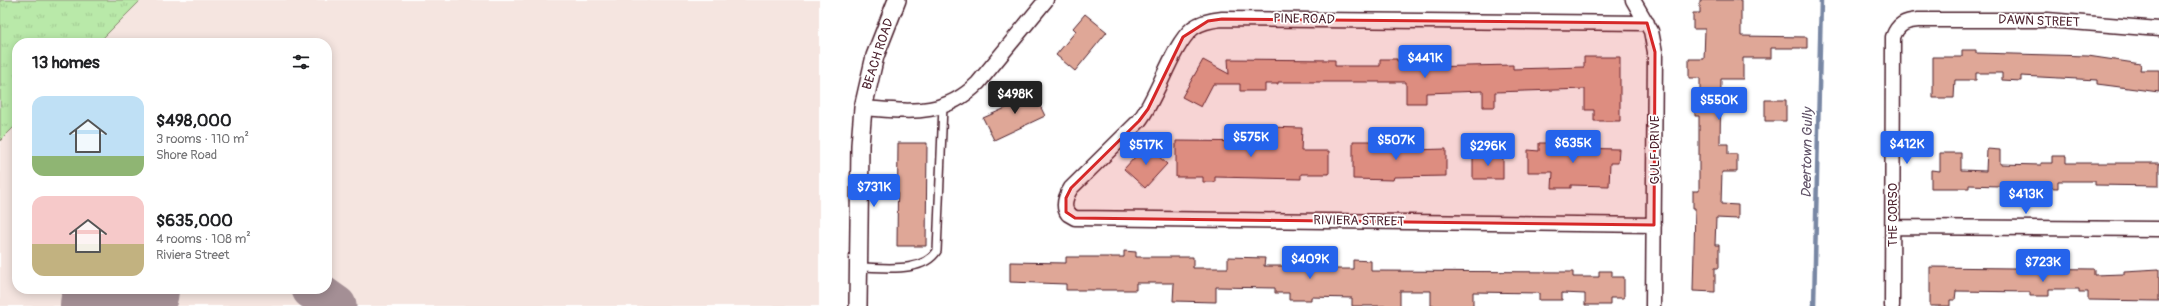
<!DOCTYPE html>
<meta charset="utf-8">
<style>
body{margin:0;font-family:Pangolin,sans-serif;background:#f2f2f2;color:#202124;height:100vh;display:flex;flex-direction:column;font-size:15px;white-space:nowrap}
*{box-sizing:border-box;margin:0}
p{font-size:13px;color:#757577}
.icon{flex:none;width:22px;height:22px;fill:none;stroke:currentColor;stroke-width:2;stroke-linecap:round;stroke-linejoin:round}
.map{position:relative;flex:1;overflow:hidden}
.side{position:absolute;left:12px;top:38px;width:320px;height:256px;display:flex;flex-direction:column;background:#fff;border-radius:16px;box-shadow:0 2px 10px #0003}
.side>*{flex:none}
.price{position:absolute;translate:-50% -34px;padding:0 9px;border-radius:4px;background:#2563eb;color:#fff;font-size:13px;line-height:26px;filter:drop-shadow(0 1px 2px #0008)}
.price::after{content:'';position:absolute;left:50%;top:24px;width:12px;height:9px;margin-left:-6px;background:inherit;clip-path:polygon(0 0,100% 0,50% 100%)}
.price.active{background:#222;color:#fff}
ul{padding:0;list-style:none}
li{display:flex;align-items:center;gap:12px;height:100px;padding:0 20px}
li span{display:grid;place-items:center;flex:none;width:112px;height:80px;border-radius:12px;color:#555}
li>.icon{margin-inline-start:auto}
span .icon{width:48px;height:48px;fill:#fffc;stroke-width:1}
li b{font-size:17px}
h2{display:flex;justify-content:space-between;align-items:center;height:48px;padding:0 20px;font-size:17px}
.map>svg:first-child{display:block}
</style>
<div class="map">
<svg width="2159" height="306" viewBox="0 0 2159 306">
<defs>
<pattern id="grass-tufts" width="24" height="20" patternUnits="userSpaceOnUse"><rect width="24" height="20" fill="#b9e9a9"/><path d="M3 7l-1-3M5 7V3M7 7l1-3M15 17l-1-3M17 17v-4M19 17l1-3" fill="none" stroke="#a1c792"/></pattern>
</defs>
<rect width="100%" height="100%" fill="#fff"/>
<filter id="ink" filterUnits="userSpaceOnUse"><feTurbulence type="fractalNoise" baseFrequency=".025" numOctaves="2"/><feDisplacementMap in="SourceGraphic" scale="8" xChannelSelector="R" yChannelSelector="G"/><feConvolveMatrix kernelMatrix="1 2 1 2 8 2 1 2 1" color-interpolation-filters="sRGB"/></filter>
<g filter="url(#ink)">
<!-- built -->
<path fill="#f5e5e0" d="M141,0H819V306H0V141L17,124V289H327V43H98Z"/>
<!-- grass -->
<path fill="url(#grass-tufts)" stroke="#82846a" d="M0,0H141L98,43H17V124L0,141Z"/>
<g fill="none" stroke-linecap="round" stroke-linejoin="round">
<!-- stream -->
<path stroke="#7887a4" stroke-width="4.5" d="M1814,306L1821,0"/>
<!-- taxiway -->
<path stroke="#a48f95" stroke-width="41" d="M312,289L336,306
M115,306L132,289"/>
<!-- runway -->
<path stroke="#a48f95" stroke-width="102" d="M111,306L128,289"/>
</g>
<!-- building -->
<path fill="#dfa797" stroke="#4a1f2b" d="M1700,0H1741V36L1807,37V48H1771V58H1743V79H1721L1720,144H1728V154H1737V172H1722L1721,204L1738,205V219L1716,218L1715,245H1719V268H1715V292L1693,291L1695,208H1693V191H1699V116H1695V104H1700V78H1689V59H1704L1705,29H1693V13H1700Z
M1085,14L1107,32L1075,71L1056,55L1076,31L1073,28Z
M1962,50H1976V53L2088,56L2141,64L2140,70H2159V92L2097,84V80L2021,76V81L2002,80V73H1976V80H1955L1954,98H1933V57H1962Z
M1584,57H1620V121H1594V110H1585V89L1495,92V107H1483V91L1426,93V103H1406V82H1278V84H1265V91H1240V84H1213L1201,107L1182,97L1203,60L1229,74L1228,59L1335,60V66H1380V59H1397V61H1422V67L1513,65V69L1584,67Z
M1032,89L1045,116L994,140L983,118L1008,107L1005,101Z
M1765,100H1786V121H1765Z
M1268,127L1302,128L1301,151H1329V174H1301V179L1215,177V182H1203V177H1176V141L1268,142Z
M1353,141H1412V150L1446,149V176L1394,177L1393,180L1353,179Z
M898,143H927L926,246H897Z
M1539,143H1572V148L1619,149L1618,163H1610L1609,186L1571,185V188H1552L1553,172H1528V150L1539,151Z
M1146,145L1167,164L1145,188L1124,169Z
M1987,149L2000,150V164L2041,165V163H2052V156H2066V163H2159V186L2095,185V181H2058V188L1969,185V188H1931V170L1940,171V153H1961V170L1986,171Z
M1503,155V179H1473V156Z
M1124,251L1136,252V257H1193V268H1228V257L1265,258L1264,266H1307V260H1320V269H1353V260L1371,261V271L1573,272V277H1599V271H1612V277H1624V298H1610V305H1585V294L1562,293V300H1539V293L1473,292V306H1431V291H1400V306H1352V298L1311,297V300H1289V293H1275V288L1216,287V302L1173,301L1174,283H1136V290H1066V284L1010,282V262L1066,263V257H1124Z
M1930,267L2094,269V275L2124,274V271L2159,269V301L2088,300V292H2079V289H2049V296H2030V292L1956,291L1955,300H1950V306H1930Z"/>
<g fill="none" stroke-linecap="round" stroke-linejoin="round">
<!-- service casing -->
<g stroke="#4a1f2b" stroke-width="10">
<path id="service" d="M859,267C883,267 922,274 937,251L943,106"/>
</g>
<!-- minor casing -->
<g stroke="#4a1f2b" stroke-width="17">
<path id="minor" d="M1633,0L1651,31L1655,52L1653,306
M1647,23L1222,19C1212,20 1201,22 1193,28C1172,45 1158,97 1139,121L1071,188C1066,196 1062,206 1068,214L1075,218L1654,225
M863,108C908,111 943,118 978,83L1046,0
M1894,227L2159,229
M1892,306L1893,37C1898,24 1905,21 1918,20H2047L2159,29"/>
</g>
<!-- tertiary casing -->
<g stroke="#4a1f2b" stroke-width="20">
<path id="tertiary" d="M858,306L860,145L863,108L875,56L897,0"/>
</g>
<!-- service -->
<use href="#service" stroke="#fff" stroke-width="7"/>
<!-- minor -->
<use href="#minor" stroke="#fff" stroke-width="14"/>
<!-- tertiary -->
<use href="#tertiary" stroke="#fff" stroke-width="17"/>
</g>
</g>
<!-- marked area -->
<path fill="#d62828" fill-opacity="0.2" stroke="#d62828" stroke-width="3" stroke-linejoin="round" d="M1222,19L1647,23L1655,52L1654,225L1075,218L1066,212V198L1071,188L1139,121L1148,109L1183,37L1208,21Z"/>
<g text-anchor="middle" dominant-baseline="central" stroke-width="3.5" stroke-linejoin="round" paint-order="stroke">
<!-- street labels -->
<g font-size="13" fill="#4a1f2b" stroke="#fff">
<text transform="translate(1304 19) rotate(1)">PINE ROAD</text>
<text transform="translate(2039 21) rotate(2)">DAWN STREET</text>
<text transform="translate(878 54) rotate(-72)">BEACH ROAD</text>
<text transform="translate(1655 150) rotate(-90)">GULF DRIVE</text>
<text transform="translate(1893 215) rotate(-90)">THE CORSO</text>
<text transform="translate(1359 221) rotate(1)">RIVIERA STREET</text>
</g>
<!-- water labels -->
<g font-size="14" font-style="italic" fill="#615368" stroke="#fff">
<text transform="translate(1807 153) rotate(-89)">Deertown Gully</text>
</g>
</g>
</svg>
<b class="price" style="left:1425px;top:79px">$441K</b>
<b class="price active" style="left:1015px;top:115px">$498K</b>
<b class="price" style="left:1719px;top:121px">$550K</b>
<b class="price" style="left:1251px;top:158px">$575K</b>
<b class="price" style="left:1396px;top:161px">$507K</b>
<b class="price" style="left:1573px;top:164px">$635K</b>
<b class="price" style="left:1907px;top:165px">$412K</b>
<b class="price" style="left:1146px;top:166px">$517K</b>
<b class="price" style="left:1488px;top:167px">$296K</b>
<b class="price" style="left:874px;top:208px">$731K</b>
<b class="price" style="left:2026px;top:215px">$413K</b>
<b class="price" style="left:1310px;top:280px">$409K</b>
<b class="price" style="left:2043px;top:283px">$723K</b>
<section class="side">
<h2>13 homes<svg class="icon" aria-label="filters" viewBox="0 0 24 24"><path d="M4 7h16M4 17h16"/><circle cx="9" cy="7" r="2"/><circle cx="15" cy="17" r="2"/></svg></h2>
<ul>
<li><span style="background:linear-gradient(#bfe0f5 75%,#8fb573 0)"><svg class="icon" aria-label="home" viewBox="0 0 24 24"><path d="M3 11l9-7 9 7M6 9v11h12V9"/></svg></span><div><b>$498,000</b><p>3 rooms · 110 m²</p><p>Shore Road</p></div></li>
<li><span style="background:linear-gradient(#f6c9c9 60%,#c2b280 0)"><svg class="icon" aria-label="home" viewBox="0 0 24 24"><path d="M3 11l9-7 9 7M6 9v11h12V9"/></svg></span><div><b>$635,000</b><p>4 rooms · 108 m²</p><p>Riviera Street</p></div></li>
</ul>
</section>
</div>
